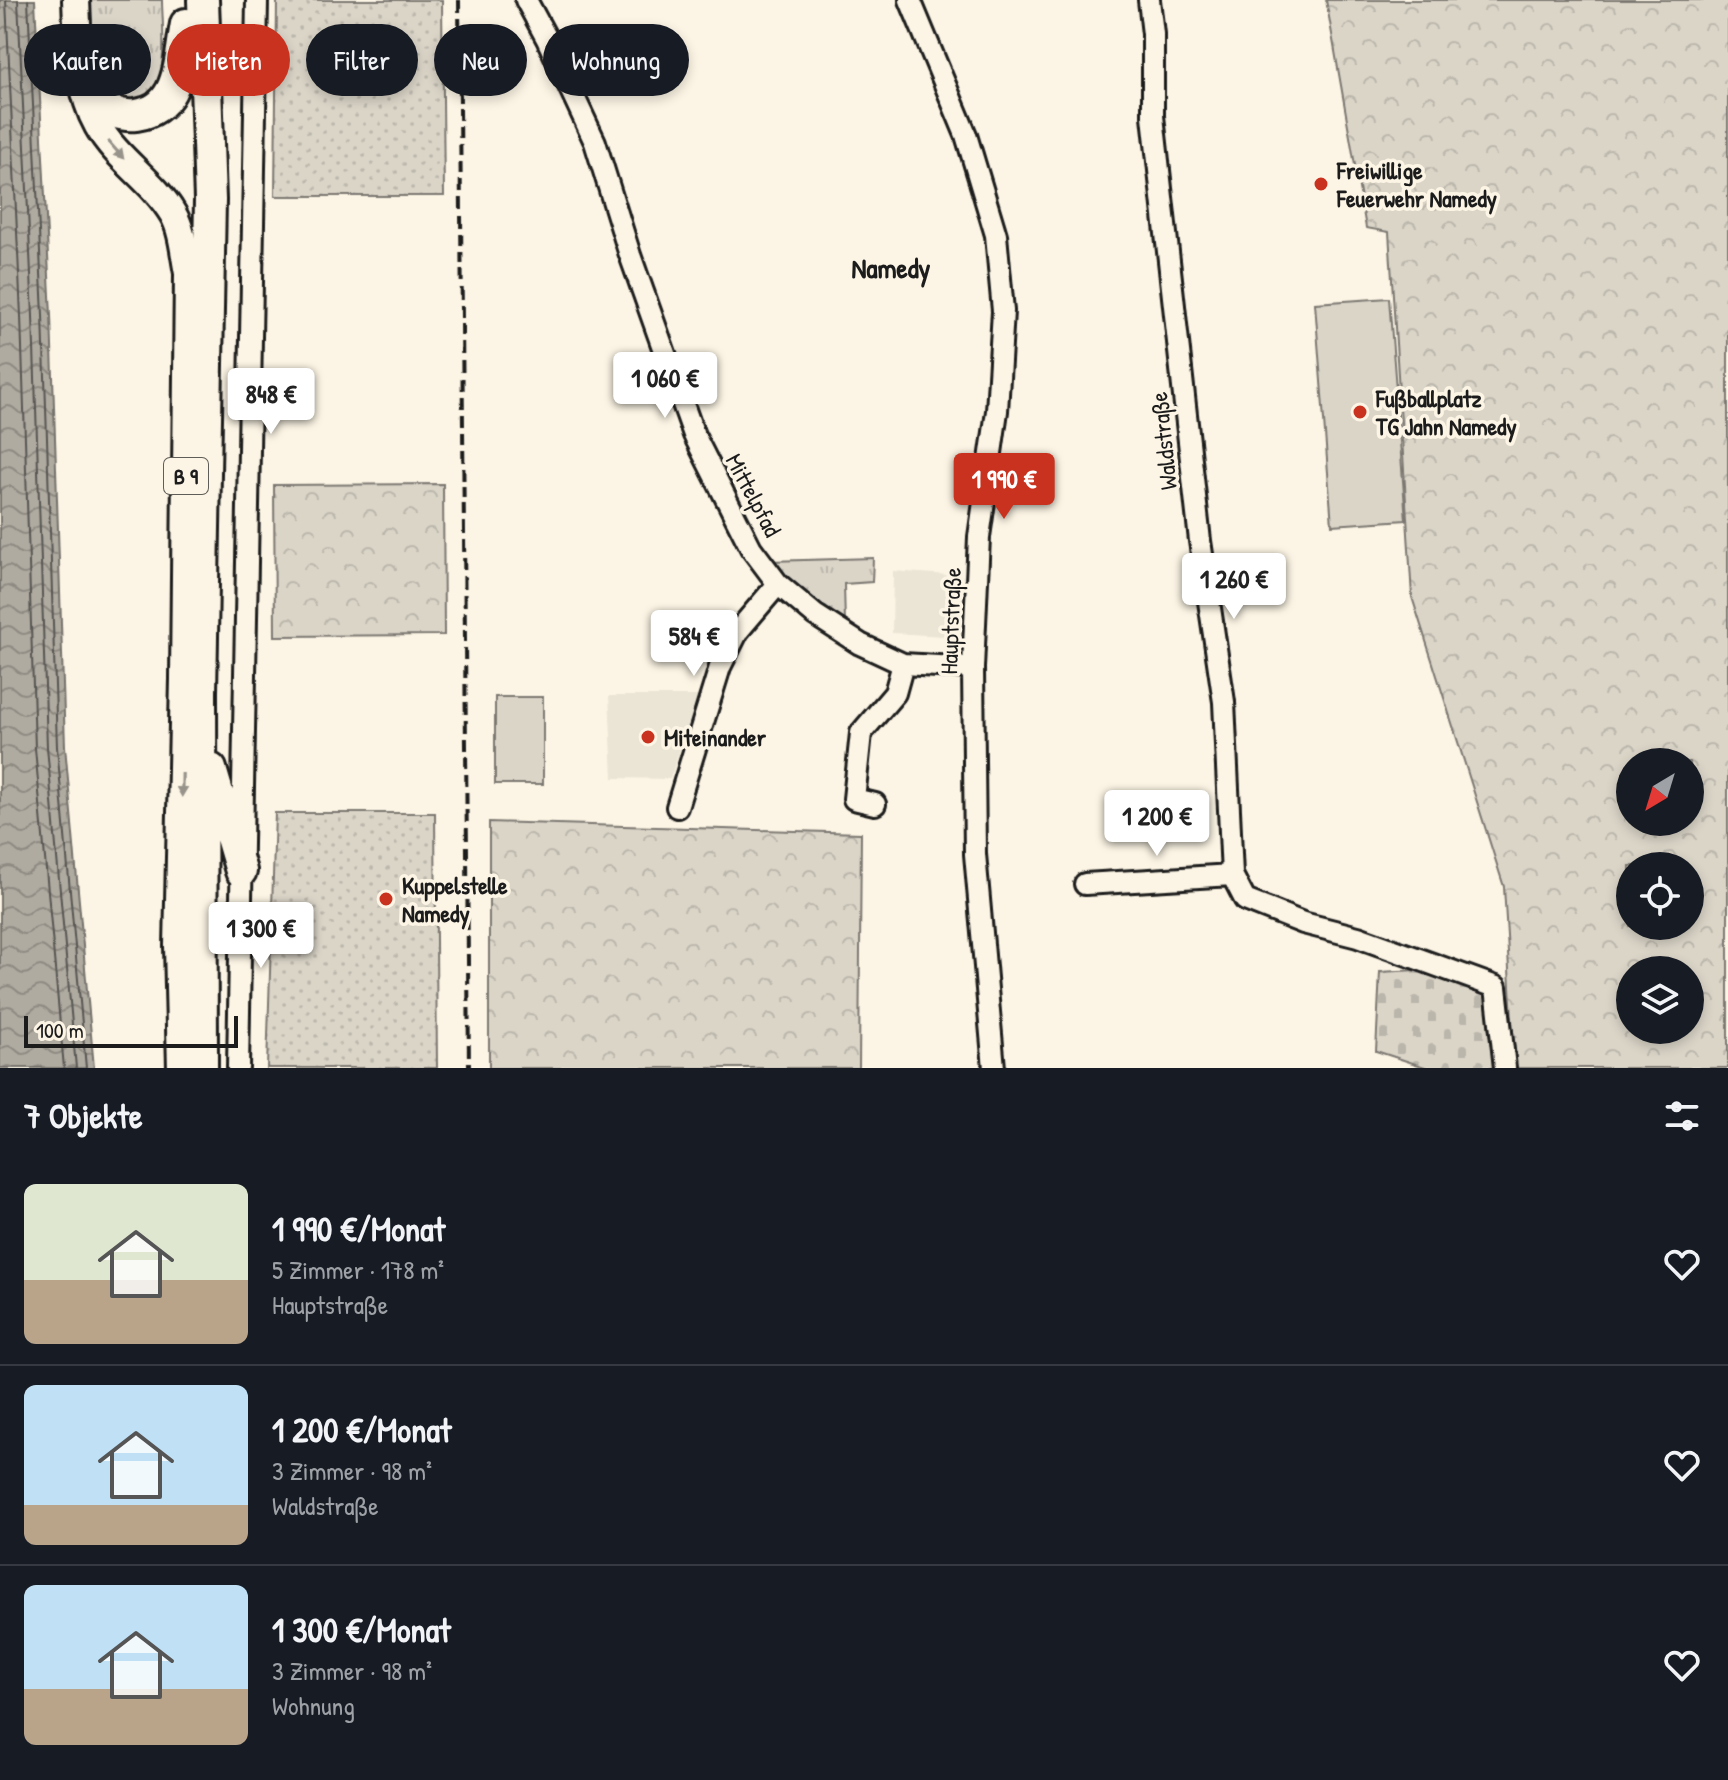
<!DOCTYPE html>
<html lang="de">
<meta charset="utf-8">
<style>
body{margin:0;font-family:"Patrick Hand",sans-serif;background:#20242c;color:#f1f3f6;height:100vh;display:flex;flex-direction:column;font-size:30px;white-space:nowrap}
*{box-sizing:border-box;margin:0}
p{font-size:26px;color:#9ea1a6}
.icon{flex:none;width:44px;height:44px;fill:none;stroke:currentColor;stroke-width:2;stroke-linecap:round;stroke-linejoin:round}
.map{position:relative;height:1068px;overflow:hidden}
.sheet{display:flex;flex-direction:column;background:#171b24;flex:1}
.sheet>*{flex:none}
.banner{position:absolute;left:24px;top:24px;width:800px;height:72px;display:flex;gap:16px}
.needle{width:52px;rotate:218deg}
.tools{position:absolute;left:1616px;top:748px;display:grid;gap:16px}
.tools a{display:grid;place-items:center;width:88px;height:88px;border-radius:50%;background:#171b24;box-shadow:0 4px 12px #0003;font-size:40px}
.scale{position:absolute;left:24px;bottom:20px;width:214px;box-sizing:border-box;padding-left:8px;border:4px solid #1c1c1c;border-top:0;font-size:22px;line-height:28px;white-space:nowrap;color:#1c1c1c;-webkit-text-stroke:6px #fcf5e5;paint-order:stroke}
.price{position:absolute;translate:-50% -68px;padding:0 18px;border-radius:8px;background:#fff;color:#222;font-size:26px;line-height:52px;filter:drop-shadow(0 2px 4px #0008)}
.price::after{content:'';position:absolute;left:50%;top:48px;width:24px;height:18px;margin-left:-12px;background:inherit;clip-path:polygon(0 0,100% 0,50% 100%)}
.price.on{background:#c8321e;color:#fff}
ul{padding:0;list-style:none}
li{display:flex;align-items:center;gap:24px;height:200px;padding:0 24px}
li+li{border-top:2px solid #363941}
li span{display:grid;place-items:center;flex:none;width:224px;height:160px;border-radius:12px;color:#555}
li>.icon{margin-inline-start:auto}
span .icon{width:96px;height:96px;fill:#fffc;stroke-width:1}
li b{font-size:34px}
h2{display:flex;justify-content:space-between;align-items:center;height:96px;padding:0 24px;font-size:34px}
.pill{padding:0 28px;border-radius:36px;background:#171b24;box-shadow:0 4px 12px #0003;font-size:28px;line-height:72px}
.pill.on{background:#c8321e;color:#fff}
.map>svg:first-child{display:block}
</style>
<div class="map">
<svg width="1728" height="1068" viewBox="0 0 1728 1068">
<defs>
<pattern id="grass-tufts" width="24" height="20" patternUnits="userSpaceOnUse" patternTransform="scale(2)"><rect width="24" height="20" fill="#dbd5c8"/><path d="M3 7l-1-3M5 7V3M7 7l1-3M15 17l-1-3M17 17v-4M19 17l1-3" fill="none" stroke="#bbb6ab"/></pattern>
<pattern id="forest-crowns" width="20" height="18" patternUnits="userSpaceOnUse" patternTransform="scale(2)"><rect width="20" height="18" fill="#dbd5c8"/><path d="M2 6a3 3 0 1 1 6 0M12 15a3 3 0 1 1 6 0" fill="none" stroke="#bbb6ab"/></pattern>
<pattern id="cemetery-stones" width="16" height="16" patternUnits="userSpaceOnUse" patternTransform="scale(2)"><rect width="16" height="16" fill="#dbd5c8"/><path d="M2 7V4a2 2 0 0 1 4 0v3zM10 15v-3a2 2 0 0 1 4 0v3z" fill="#bbb6ab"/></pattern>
<pattern id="garden-dots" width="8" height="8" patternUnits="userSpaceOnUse" patternTransform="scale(2)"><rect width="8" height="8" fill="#dbd5c8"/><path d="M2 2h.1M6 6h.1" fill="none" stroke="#bbb6ab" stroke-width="1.8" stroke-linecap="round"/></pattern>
<pattern id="water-waves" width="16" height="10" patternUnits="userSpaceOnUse" patternTransform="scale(2)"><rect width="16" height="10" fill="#b0aba1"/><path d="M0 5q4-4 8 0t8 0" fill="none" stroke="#8e8a82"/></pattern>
</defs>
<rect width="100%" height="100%" fill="#fcf5e5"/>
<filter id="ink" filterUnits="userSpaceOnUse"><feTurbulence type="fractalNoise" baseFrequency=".0125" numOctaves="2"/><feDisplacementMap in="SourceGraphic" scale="16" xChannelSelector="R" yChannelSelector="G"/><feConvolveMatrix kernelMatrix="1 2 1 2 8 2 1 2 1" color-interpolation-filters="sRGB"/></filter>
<g filter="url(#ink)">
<!-- built -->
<path fill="#ebe5d6" d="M893,571L963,576L960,637L892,633Z
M609,696H698L670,779L613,778Z"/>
<!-- grass -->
<path fill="url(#grass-tufts)" stroke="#7c7872" stroke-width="2" d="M85,0H162C162,27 173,99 134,104C129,105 121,103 115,102L89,59Z
M873,558L872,582L844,584L845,624L805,597L770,561Z"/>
<!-- forest -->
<path fill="url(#forest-crowns)" stroke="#7c7872" stroke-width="2" fill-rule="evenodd" d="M1326,0H1728V1068H1515L1504,887L1412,597L1389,232L1366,228ZM1630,762H1690V822H1630ZM1630,866H1690V926H1630ZM1630,970H1690V1030H1630Z
M443,484L444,635L275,636L274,485Z
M489,822L861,833L859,1068H489Z"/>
<!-- cemetery -->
<path fill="url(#cemetery-stones)" stroke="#7c7872" stroke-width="2" d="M1436,969L1491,989L1497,1068H1428L1376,1051L1380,972Z"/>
<!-- garden -->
<path fill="url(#garden-dots)" stroke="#7c7872" stroke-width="2" d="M277,0H442L444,196H275Z
M275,813H435L437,1068H267Z"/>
<!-- pitch -->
<path fill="#dbd5c8" stroke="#7c7872" stroke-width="2" d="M1389,298L1406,520L1332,525L1315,303Z
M495,697H543V784H495Z"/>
<!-- water -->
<path fill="url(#water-waves)" stroke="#75726c" stroke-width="2" d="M0,0H35L51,315L65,746L94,1068H0Z"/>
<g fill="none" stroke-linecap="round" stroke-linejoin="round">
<!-- shore -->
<path stroke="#575551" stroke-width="2" d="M6,0L21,316L35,748L64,1068
M18,0L33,316L47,747L76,1068
M28,0L43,315L57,747L86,1068"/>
<!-- minor casing -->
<g stroke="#1c1c1c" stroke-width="26">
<path id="minor" d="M526,0L547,39L595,142L630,255L694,435L751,548L778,584L815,615L860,644L903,664L973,668
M910,0L966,135L996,235L1003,311L997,411L979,537L973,668L975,854L994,1068
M1149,0L1153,34V116L1200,541L1224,702L1232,875L1245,900L1303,923L1358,937L1496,987L1505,1068
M875,804L854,799L861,733L895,693L903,664
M677,807L720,667L738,631L778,584
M1085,884L1232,875
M238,1068L257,0"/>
</g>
<!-- major casing -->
<g stroke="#1c1c1c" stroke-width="32">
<path id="major" d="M76,0C78,42 77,88 98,126C117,160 153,180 173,214C183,231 184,254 188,273L184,679L178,946L181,1068"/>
</g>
<!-- highway casing -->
<g stroke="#1c1c1c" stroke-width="36">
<path id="highway" d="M79,53C85,68 89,86 98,99C118,125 157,118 171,91C181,71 182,45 186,24
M211,769L241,871
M202,1068L201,692L210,200L203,0"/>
</g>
<!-- minor -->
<use href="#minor" stroke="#fcf5e5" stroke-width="20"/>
<!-- major -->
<use href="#major" stroke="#fcf5e5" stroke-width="26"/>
<!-- highway -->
<use href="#highway" stroke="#fcf5e5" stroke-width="30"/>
<!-- rail -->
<path stroke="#1c1c1c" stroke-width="4" stroke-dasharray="12 6" stroke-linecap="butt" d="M459,0L469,1068"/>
</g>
<!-- one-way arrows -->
<defs><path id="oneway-solid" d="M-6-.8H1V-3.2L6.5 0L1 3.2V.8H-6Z" transform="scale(2)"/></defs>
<g fill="#97938b">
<use href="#oneway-solid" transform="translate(116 150) rotate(49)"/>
<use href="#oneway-solid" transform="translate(182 785) rotate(91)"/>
</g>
</g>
<!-- markers -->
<g fill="#c8321e" stroke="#fcf5e5" stroke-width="3">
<circle cx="1321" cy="184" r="8"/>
<circle cx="1360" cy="412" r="8"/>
<circle cx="648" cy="737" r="8"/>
<circle cx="386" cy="899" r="8"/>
</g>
<g text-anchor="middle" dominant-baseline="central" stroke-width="7" stroke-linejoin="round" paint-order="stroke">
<!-- shield labels -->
<rect fill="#fcf5e5" stroke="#5f5d58" stroke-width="2" x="164" y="458" width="44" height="36" rx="6"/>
<g font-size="22" font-weight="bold" fill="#1c1c1c">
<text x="186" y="476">B 9</text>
</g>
<!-- poi labels -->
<g font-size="24" font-weight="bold" fill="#1c1c1c" stroke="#fcf5e5" text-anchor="start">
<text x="1337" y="170">Freiwillige<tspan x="1337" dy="28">Feuerwehr Namedy</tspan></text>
<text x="1376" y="398">Fußballplatz<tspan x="1376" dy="28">TG Jahn Namedy</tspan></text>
<text x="664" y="737">Miteinander</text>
<text x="402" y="885">Kuppelstelle<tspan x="402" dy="28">Namedy</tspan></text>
</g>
<!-- street labels -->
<g font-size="24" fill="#1c1c1c" stroke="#fcf5e5">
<text transform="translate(1163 441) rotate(-96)">Waldstraße</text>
<text transform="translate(754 495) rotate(62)">Mittelpfad</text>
<text transform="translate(950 621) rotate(-88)">Hauptstraße</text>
</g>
<!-- quarter labels -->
<g font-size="28" font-weight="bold" fill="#1c1c1c" stroke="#fcf5e5">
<text x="891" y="268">Namedy</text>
</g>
</g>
</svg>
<div class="tools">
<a><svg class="needle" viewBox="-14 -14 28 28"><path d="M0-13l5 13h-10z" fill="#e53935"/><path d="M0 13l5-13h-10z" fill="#9ea1a6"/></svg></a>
<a><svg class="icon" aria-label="locate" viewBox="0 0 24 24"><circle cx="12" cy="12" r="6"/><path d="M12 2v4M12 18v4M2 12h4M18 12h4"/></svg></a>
<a><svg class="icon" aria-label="layers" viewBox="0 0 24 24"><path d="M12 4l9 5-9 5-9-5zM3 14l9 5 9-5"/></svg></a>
</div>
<div class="scale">100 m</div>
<b class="price" style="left:665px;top:420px">1 060 €</b>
<b class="price" style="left:271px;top:436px">848 €</b>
<b class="price on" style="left:1004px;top:521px">1 990 €</b>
<b class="price" style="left:1234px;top:621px">1 260 €</b>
<b class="price" style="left:694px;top:678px">584 €</b>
<b class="price" style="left:1157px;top:858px">1 200 €</b>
<b class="price" style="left:261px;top:970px">1 300 €</b>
<div class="banner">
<a class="pill">Kaufen</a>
<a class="pill on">Mieten</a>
<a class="pill">Filter</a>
<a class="pill">Neu</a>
<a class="pill">Wohnung</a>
</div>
</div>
<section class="sheet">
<h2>7 Objekte<svg class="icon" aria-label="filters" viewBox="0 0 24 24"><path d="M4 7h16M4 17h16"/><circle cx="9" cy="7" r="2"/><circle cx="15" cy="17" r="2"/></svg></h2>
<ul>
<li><span style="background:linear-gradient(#dfe7d0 60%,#b9a48a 0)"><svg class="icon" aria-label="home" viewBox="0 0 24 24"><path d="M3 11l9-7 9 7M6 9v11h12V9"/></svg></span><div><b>1 990 €/Monat</b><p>5 Zimmer · 178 m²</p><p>Hauptstraße</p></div><svg class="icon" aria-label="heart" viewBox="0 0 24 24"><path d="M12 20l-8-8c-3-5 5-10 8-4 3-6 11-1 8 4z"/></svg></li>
<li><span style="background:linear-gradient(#bfe0f5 75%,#b9a48a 0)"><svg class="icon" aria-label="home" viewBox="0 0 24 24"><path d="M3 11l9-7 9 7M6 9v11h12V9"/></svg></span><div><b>1 200 €/Monat</b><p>3 Zimmer · 98 m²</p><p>Waldstraße</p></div><svg class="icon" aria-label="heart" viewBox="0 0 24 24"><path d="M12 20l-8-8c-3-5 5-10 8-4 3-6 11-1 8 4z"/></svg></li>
<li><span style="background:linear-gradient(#bfe0f5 65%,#b9a48a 0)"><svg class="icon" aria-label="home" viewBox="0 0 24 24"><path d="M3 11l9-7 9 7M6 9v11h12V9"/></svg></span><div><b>1 300 €/Monat</b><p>3 Zimmer · 98 m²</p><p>Wohnung</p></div><svg class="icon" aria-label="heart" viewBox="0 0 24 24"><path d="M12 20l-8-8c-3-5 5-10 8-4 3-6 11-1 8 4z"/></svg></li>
</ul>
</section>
